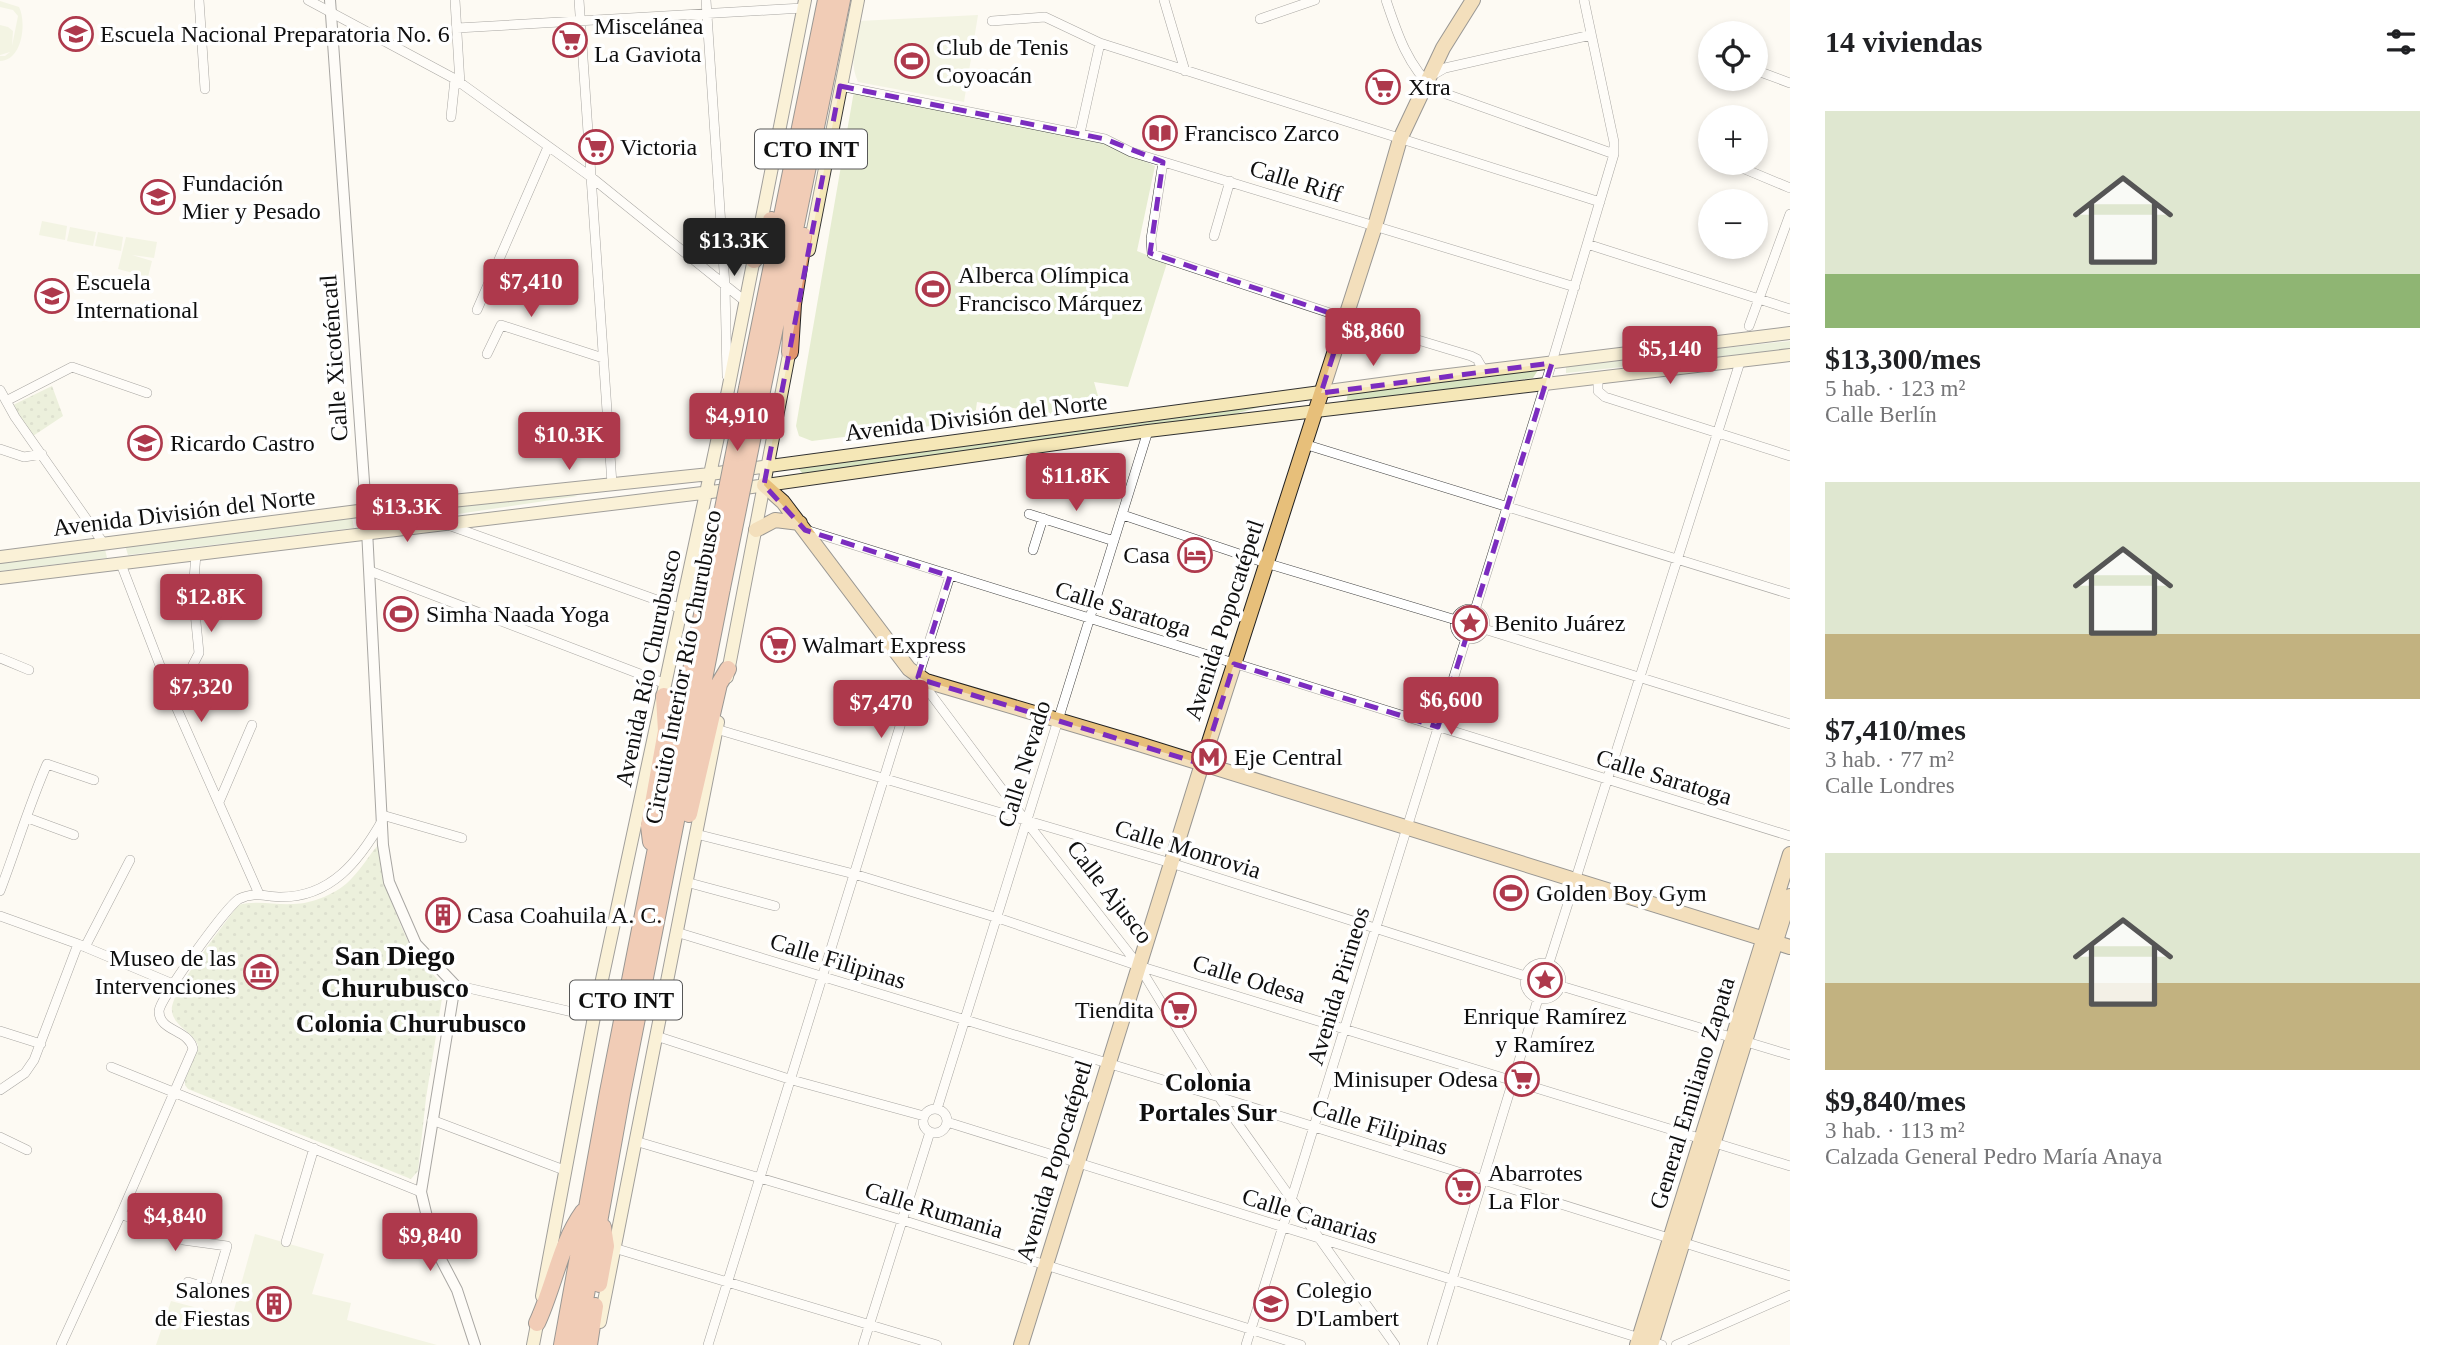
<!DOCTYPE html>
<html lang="es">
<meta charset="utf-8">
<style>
body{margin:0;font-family:Georgia,serif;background:#f2f2f2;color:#202124;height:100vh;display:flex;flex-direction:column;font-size:26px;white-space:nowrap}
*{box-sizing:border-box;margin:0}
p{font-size:23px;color:#757577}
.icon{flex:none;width:38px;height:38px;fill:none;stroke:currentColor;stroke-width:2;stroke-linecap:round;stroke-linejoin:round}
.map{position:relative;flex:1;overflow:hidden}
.details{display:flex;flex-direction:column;background:#fff;width:665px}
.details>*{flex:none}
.tools{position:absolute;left:1698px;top:21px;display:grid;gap:14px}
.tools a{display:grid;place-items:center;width:70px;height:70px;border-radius:50%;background:#fff;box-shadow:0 4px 10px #0003;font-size:35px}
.price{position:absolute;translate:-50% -60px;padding:0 16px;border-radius:7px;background:#ae394c;color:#fff;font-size:23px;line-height:46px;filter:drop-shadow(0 2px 4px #0008)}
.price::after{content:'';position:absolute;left:50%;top:42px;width:21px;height:16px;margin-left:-10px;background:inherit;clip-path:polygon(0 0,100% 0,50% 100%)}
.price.active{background:#222;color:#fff}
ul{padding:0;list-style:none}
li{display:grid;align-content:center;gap:14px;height:371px;padding:0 35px}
li span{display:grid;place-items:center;height:217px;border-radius:0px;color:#555}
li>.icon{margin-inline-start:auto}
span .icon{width:126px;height:126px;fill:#fffc;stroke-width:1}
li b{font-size:30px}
h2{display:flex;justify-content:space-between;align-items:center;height:84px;padding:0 35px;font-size:30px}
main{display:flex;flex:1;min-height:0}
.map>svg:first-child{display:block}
</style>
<main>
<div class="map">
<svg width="1790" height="1345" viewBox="0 0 1790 1345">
<defs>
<pattern id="park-dots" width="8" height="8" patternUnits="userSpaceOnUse" patternTransform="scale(1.75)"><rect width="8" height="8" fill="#d7e4c0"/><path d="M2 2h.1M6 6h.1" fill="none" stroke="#b7c2a4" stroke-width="1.8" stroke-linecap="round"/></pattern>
</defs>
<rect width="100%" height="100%" fill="#fdfaf3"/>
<!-- grass -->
<path fill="#d7e4c0" d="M1790,341V349L1566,373V365Z
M1538,370L1533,378L1346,403L1348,393Z
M1263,406L1235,414L803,474L798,468Z
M569,494L578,496L378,526L376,514Z
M352,517L354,528L128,555L125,545Z
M105,549L107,558L0,571V561Z"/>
<!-- park -->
<path fill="url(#park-dots)" d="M52,386L63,416L33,436L11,406Z
M379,844H382L384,883L401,926L411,948L438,980L443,992L426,1098L418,1171L411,1179L188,1089L185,1085V1080L198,1045C192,1031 174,1027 172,1011C169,993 225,924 238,905C257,900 274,905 293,904C312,904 339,893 352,878C362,868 369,855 379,844Z"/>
<!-- pitch -->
<path fill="#e6edd1" d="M0,1L19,7C27,23 22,61 0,61V56H5L10,52L0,55V25L8,27L13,31L12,46L18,16L13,10L0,7Z
M978,15L964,102L858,82C849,63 855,41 859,21Z
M854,91L1103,142L1155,166L1137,251L1167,263L1128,387L1094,382L1102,410L1050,414L977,402L974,423L953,418L946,424L812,441L799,436L796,426Z
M42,221L67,226L65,240L39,235Z
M70,227L96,232L93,246L67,241Z
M98,232L123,237L121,251L95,246Z
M126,237L157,242L154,258L132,255L152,261L148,277L118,269Z
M255,1234L324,1254L312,1294L351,1303L347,1320L437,1345H156L171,1301L232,1317Z"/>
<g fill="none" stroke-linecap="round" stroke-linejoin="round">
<!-- minor casing -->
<g stroke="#424242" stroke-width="10">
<path id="minor" d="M199,0L205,89
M308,0L455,79L591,177L746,302
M455,0L460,84
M579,0L612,484
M706,0L725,286L727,376
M1164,0L1185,71
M1386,0C1397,33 1408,67 1435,90L1614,154
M1260,19L1315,0
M992,21L1045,17L1100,43L1600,202
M457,28L803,8
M1755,70L1790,83
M1431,76L1445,68L1591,35
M840,86L1105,139L1131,152L1575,287
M451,117L455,79
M1080,133L1100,43
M1163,162L1151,239L1152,254L1345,318L1471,356L1477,359L1484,371
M1735,165L1790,188
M1214,236L1230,181
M1587,244L1790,309
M477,310L548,147
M1749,326L1790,214
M487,354L501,325L603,358
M1598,377V391L1605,397L1790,456
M0,390L15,417L104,544
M6,401L72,367L147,393
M1304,444L1790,594
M0,449L24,457L42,454
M1029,514L1114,541
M1123,515L1266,563L1456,620
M448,525L682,609
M806,530L1790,836
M1033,550L1043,518
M121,564L174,702L259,894
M370,571L666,684
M950,576L918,677L1025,820L1139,966L1219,1097L1395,1345
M1455 624a15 15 0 1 1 30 0a15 15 0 1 1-30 0Z
M1475,610L1546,382L1614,154V142L1584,0
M1484,629L1790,724
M0,658L29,670
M174,702L199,653L193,592L196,554
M716,729L1171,863L1525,976
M219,802L252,725
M382,815L462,838
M28,818L74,835
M696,834L854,874L998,918L1139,966L1790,1166
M686,882L775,906
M0,891C16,849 29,805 47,764L94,780
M0,916L78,944L173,984
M676,932L1219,1097L1790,1276
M85,947L130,860
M1525 981a18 18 0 1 1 36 0a18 18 0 1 1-36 0Z
M1549,963L1740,362
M455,985L594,1017
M1561,986L1790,1055
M0,1031L41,1044
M656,1036L792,1080L924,1116
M111,1067L421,1192
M0,1090L25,1073L34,1060L78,944
M937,1109L1148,431
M923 1121a12 12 0 1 1 24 0a12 12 0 1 1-24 0Z
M432,1120L564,1170
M947,1122L1662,1345
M0,1137L27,1150
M635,1141L902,1220L1301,1345
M121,1214L183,1240L227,1246L214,1290L188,1282
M286,1242L314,1148
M614,1248L937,1345
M61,1345L121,1214L193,1049C189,1029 159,1032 159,1011C160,998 227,906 239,899C254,891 266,897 281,897C331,897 359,861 382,821
M708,1345L901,723
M863,1345L930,1132
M1246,1345L1466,638
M1432,1345L1538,999
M1676,1345L1790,1295"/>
</g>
<!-- tertiary casing -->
<g stroke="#424242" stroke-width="12">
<path id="tertiary" d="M330,0L366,510L383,845L389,882L416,944L455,985L421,1192L434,1246L457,1290L475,1345"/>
</g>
<!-- secondary casing -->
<g stroke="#313131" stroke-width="14">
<path id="secondary" d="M809,250L858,0
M0,557L366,510L710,474L1432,377L1790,333
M0,578L752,487L1148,431L1790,355
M727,677L791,344
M542,1296L594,1017L728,390L805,0
M600,1322L718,722
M533,1345L539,1314"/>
</g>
<!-- primary casing -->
<g stroke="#202020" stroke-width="16">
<path id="primary" d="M764,485L783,502L909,669L926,681L1139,744L1790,947
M756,530L775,520L800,523
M1021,1345L1202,764L1375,226L1400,139L1443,48L1473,0
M1637,1345L1790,854
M1651,1345L1790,896"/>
</g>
<!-- motorway casing -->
<g stroke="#202020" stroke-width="18">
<path id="motorway" d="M754,260L768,238L771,220
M790,352L793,304L804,236
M747,388L826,0
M762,391L842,0
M689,814L719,684L728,669
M651,842L649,826L666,731L664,696
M599,1284L606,1246L603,1227
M537,1323C554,1287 560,1244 583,1212
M562,1345L608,1092L708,584
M577,1345L622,1094L722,588
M589,1345L595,1306"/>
</g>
<!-- minor -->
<use href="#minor" stroke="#fff" stroke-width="9"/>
<!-- tertiary -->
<use href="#tertiary" stroke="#fff" stroke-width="10"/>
<!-- secondary -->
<use href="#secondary" stroke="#f5e7b7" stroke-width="12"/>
<!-- primary -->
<use href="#primary" stroke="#e7bf7a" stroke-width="14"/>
<!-- motorway -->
<use href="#motorway" stroke="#e2946d" stroke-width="16"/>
<!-- motorway-bridge casing -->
<g stroke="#202020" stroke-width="18" stroke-linecap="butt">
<path id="motorway-bridge" d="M708,584L747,388
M722,588L762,391"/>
</g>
<!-- motorway-bridge -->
<use href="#motorway-bridge" stroke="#e2946d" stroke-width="16"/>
</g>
<!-- marked area -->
<path d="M0 0H1790V1345H0ZM840,86L1105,139L1163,162L1150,253L1345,318L1321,393L1552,363L1475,610L1466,609L1456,620L1457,631L1466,638L1438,727L1234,664L1202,764L926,681L918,677L950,576L805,530L764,485Z" fill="#fdfaf3" fill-opacity=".55" fill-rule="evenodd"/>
<path fill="none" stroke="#7b2cbf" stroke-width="5" stroke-dasharray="14 9" stroke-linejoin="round" d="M840,86L1105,139L1163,162L1150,253L1345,318L1321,393L1552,363L1475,610L1466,609L1456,620L1457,631L1466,638L1438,727L1234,664L1202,764L926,681L918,677L950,576L805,530L764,485Z"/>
<!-- icons -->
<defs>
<g id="school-ring" transform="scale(1.75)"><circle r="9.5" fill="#fff" stroke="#ae394c" stroke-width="1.5"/><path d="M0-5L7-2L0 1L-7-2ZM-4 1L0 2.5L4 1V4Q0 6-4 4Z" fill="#ae394c"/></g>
<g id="supermarket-ring" transform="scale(1.75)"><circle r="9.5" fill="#fff" stroke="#ae394c" stroke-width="1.5"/><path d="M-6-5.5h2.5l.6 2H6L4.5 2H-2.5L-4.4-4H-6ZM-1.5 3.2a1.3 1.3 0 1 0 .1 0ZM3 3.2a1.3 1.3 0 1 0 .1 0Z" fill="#ae394c"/></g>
<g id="stadium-ring" transform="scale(1.75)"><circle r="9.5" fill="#fff" stroke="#ae394c" stroke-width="1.5"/><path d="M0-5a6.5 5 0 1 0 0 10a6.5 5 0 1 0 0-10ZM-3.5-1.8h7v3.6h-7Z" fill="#ae394c"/></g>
<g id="library-ring" transform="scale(1.75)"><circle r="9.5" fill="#fff" stroke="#ae394c" stroke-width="1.5"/><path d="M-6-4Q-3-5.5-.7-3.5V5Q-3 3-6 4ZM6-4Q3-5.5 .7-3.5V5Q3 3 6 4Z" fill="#ae394c"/></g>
<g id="hotel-ring" transform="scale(1.75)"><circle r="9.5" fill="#fff" stroke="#ae394c" stroke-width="1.5"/><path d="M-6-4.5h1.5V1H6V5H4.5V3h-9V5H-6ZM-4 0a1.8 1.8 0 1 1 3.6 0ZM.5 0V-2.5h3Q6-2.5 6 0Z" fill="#ae394c"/></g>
<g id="sight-ring" transform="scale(1.75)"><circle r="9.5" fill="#fff" stroke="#ae394c" stroke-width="1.5"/><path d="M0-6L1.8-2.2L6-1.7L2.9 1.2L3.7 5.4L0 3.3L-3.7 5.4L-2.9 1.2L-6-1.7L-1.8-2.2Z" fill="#ae394c"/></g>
<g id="metro-ring" transform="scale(1.75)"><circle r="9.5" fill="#fff" stroke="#ae394c" stroke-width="1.5"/><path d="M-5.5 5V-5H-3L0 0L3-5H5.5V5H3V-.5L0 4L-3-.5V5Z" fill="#ae394c"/></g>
<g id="building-ring" transform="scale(1.75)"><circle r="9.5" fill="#fff" stroke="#ae394c" stroke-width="1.5"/><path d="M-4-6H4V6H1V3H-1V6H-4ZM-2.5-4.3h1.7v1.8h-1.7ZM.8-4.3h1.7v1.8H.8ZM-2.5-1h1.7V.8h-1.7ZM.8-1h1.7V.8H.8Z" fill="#ae394c"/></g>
<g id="museum-ring" transform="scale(1.75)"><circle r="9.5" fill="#fff" stroke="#ae394c" stroke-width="1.5"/><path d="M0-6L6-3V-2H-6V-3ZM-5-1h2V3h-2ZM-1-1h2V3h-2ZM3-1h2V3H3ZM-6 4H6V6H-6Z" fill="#ae394c"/></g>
</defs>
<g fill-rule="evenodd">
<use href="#school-ring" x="76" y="34"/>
<use href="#supermarket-ring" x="570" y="40"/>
<use href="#stadium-ring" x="912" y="61"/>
<use href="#supermarket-ring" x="1383" y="87"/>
<use href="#library-ring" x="1160" y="133"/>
<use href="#supermarket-ring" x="596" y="147"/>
<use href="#school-ring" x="158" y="197"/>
<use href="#stadium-ring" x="933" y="289"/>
<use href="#school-ring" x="52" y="296"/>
<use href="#school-ring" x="145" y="443"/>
<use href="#hotel-ring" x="1195" y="555"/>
<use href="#stadium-ring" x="401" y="614"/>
<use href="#sight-ring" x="1470" y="623"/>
<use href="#supermarket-ring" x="778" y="645"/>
<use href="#metro-ring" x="1209" y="757"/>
<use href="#stadium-ring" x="1511" y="893"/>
<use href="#building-ring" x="443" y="915"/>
<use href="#museum-ring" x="261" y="972"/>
<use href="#sight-ring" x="1545" y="980"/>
<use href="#supermarket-ring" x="1179" y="1010"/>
<use href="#supermarket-ring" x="1522" y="1079"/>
<use href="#supermarket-ring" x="1463" y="1187"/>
<use href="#building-ring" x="274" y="1304"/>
<use href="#school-ring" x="1271" y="1304"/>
</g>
<g text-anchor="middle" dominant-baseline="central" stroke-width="7" stroke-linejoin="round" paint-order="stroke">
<!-- shield labels -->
<g fill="#fff" stroke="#575757" stroke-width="2">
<rect x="755" y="129.5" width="112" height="39" rx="5"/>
<rect x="570" y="980.5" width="112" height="39" rx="5"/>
</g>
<g font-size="23" font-weight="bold" fill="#0f0f0f">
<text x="811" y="149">CTO INT</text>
<text x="626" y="1000">CTO INT</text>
</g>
<!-- poi labels -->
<g font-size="24" fill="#0f0f0f" stroke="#fff" text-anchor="start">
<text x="594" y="26">Miscelánea<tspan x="594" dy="28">La Gaviota</tspan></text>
<text x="100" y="34">Escuela Nacional Preparatoria No. 6</text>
<text x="936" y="47">Club de Tenis<tspan x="936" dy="28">Coyoacán</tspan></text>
<text x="1408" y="87">Xtra</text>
<text x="1184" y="133">Francisco Zarco</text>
<text x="620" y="147">Victoria</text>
<text x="182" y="183">Fundación<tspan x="182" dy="28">Mier y Pesado</tspan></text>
<text x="958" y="275">Alberca Olímpica<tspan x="958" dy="28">Francisco Márquez</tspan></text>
<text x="76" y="282">Escuela<tspan x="76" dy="28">International</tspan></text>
<text x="170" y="443">Ricardo Castro</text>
<text x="1170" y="555" text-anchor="end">Casa</text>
<text x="426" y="614">Simha Naada Yoga</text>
<text x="1494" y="623">Benito Juárez</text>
<text x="802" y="645">Walmart Express</text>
<text x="1234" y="757">Eje Central</text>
<text x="1536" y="893">Golden Boy Gym</text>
<text x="467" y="915">Casa Coahuila A. C.</text>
<text x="236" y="958" text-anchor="end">Museo de las<tspan x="236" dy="28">Intervenciones</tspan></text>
<text x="1154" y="1010" text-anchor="end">Tiendita</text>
<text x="1545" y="1016" text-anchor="middle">Enrique Ramírez<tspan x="1545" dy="28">y Ramírez</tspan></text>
<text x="1498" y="1079" text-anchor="end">Minisuper Odesa</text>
<text x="1488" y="1173">Abarrotes<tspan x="1488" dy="28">La Flor</tspan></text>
<text x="250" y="1290" text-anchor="end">Salones<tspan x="250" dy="28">de Fiestas</tspan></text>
<text x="1296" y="1290">Colegio<tspan x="1296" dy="28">D'Lambert</tspan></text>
</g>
<!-- street labels -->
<g font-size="24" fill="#0f0f0f" stroke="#fff">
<text transform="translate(1296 181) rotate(17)">Calle Riff</text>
<text transform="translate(334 358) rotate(-94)">Calle Xicoténcatl</text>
<text transform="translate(976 417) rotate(-7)">Avenida División del Norte</text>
<text transform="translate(184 512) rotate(-7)">Avenida División del Norte</text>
<text transform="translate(1123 609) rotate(17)">Calle Saratoga</text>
<text transform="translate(1224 620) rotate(-72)">Avenida Popocatépetl</text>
<text transform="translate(683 667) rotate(-79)">Circuito Interior Río Churubusco</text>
<text transform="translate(648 668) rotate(-78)">Avenida Río Churubusco</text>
<text transform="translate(1024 764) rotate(-73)">Calle Nevado</text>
<text transform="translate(1664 777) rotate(17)">Calle Saratoga</text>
<text transform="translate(1188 849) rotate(17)">Calle Monrovia</text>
<text transform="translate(1110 892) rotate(52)">Calle Ajusco</text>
<text transform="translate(838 961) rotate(17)">Calle Filipinas</text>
<text transform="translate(1249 979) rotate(17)">Calle Odesa</text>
<text transform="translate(1338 986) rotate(-73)">Avenida Pirineos</text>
<text transform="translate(1692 1093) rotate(-73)">General Emiliano Zapata</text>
<text transform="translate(1380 1127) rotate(17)">Calle Filipinas</text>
<text transform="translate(1054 1161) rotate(-73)">Avenida Popocatépetl</text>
<text transform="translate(934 1210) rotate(17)">Calle Rumania</text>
<text transform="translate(1310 1216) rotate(17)">Calle Canarias</text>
</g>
<!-- neighbourhood labels -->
<g font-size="26" font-weight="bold" fill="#0f0f0f" stroke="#fff">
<text x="411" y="1023">Colonia Churubusco</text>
<text x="1208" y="1082">Colonia<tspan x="1208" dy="30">Portales Sur</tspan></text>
</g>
<!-- quarter labels -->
<g font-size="28" font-weight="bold" fill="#0f0f0f" stroke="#fff">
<text x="395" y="955">San Diego<tspan x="395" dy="32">Churubusco</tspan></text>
</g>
</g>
</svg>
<div class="tools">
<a><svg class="icon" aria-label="locate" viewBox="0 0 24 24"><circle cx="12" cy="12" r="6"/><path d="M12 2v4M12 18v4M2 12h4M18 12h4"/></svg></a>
<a>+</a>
<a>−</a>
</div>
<b class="price active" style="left:734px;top:278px">$13.3K</b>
<b class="price" style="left:531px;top:319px">$7,410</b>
<b class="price" style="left:1373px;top:368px">$8,860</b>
<b class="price" style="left:1670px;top:386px">$5,140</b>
<b class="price" style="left:737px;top:453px">$4,910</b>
<b class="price" style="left:569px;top:472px">$10.3K</b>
<b class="price" style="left:1076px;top:513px">$11.8K</b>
<b class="price" style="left:407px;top:544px">$13.3K</b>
<b class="price" style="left:211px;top:634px">$12.8K</b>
<b class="price" style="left:201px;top:724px">$7,320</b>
<b class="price" style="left:1451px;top:737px">$6,600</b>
<b class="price" style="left:881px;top:740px">$7,470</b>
<b class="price" style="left:175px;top:1253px">$4,840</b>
<b class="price" style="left:430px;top:1273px">$9,840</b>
</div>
<section class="details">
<h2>14 viviendas<svg class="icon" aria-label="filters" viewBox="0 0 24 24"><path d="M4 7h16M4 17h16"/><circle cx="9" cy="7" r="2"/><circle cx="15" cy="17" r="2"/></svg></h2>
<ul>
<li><span style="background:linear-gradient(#dfe7d0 75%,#8fb573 0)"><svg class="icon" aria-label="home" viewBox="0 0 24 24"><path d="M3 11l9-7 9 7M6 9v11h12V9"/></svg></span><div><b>$13,300/mes</b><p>5 hab. · 123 m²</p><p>Calle Berlín</p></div></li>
<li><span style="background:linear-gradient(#dfe7d0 70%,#c2b280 0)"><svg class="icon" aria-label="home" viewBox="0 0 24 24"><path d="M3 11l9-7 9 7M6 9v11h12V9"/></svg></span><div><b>$7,410/mes</b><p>3 hab. · 77 m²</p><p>Calle Londres</p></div></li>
<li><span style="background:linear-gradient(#dfe7d0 60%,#c2b280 0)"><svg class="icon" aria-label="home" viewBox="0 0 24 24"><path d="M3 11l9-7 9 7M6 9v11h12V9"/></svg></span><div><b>$9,840/mes</b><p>3 hab. · 113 m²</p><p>Calzada General Pedro María Anaya</p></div></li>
</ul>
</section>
</main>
